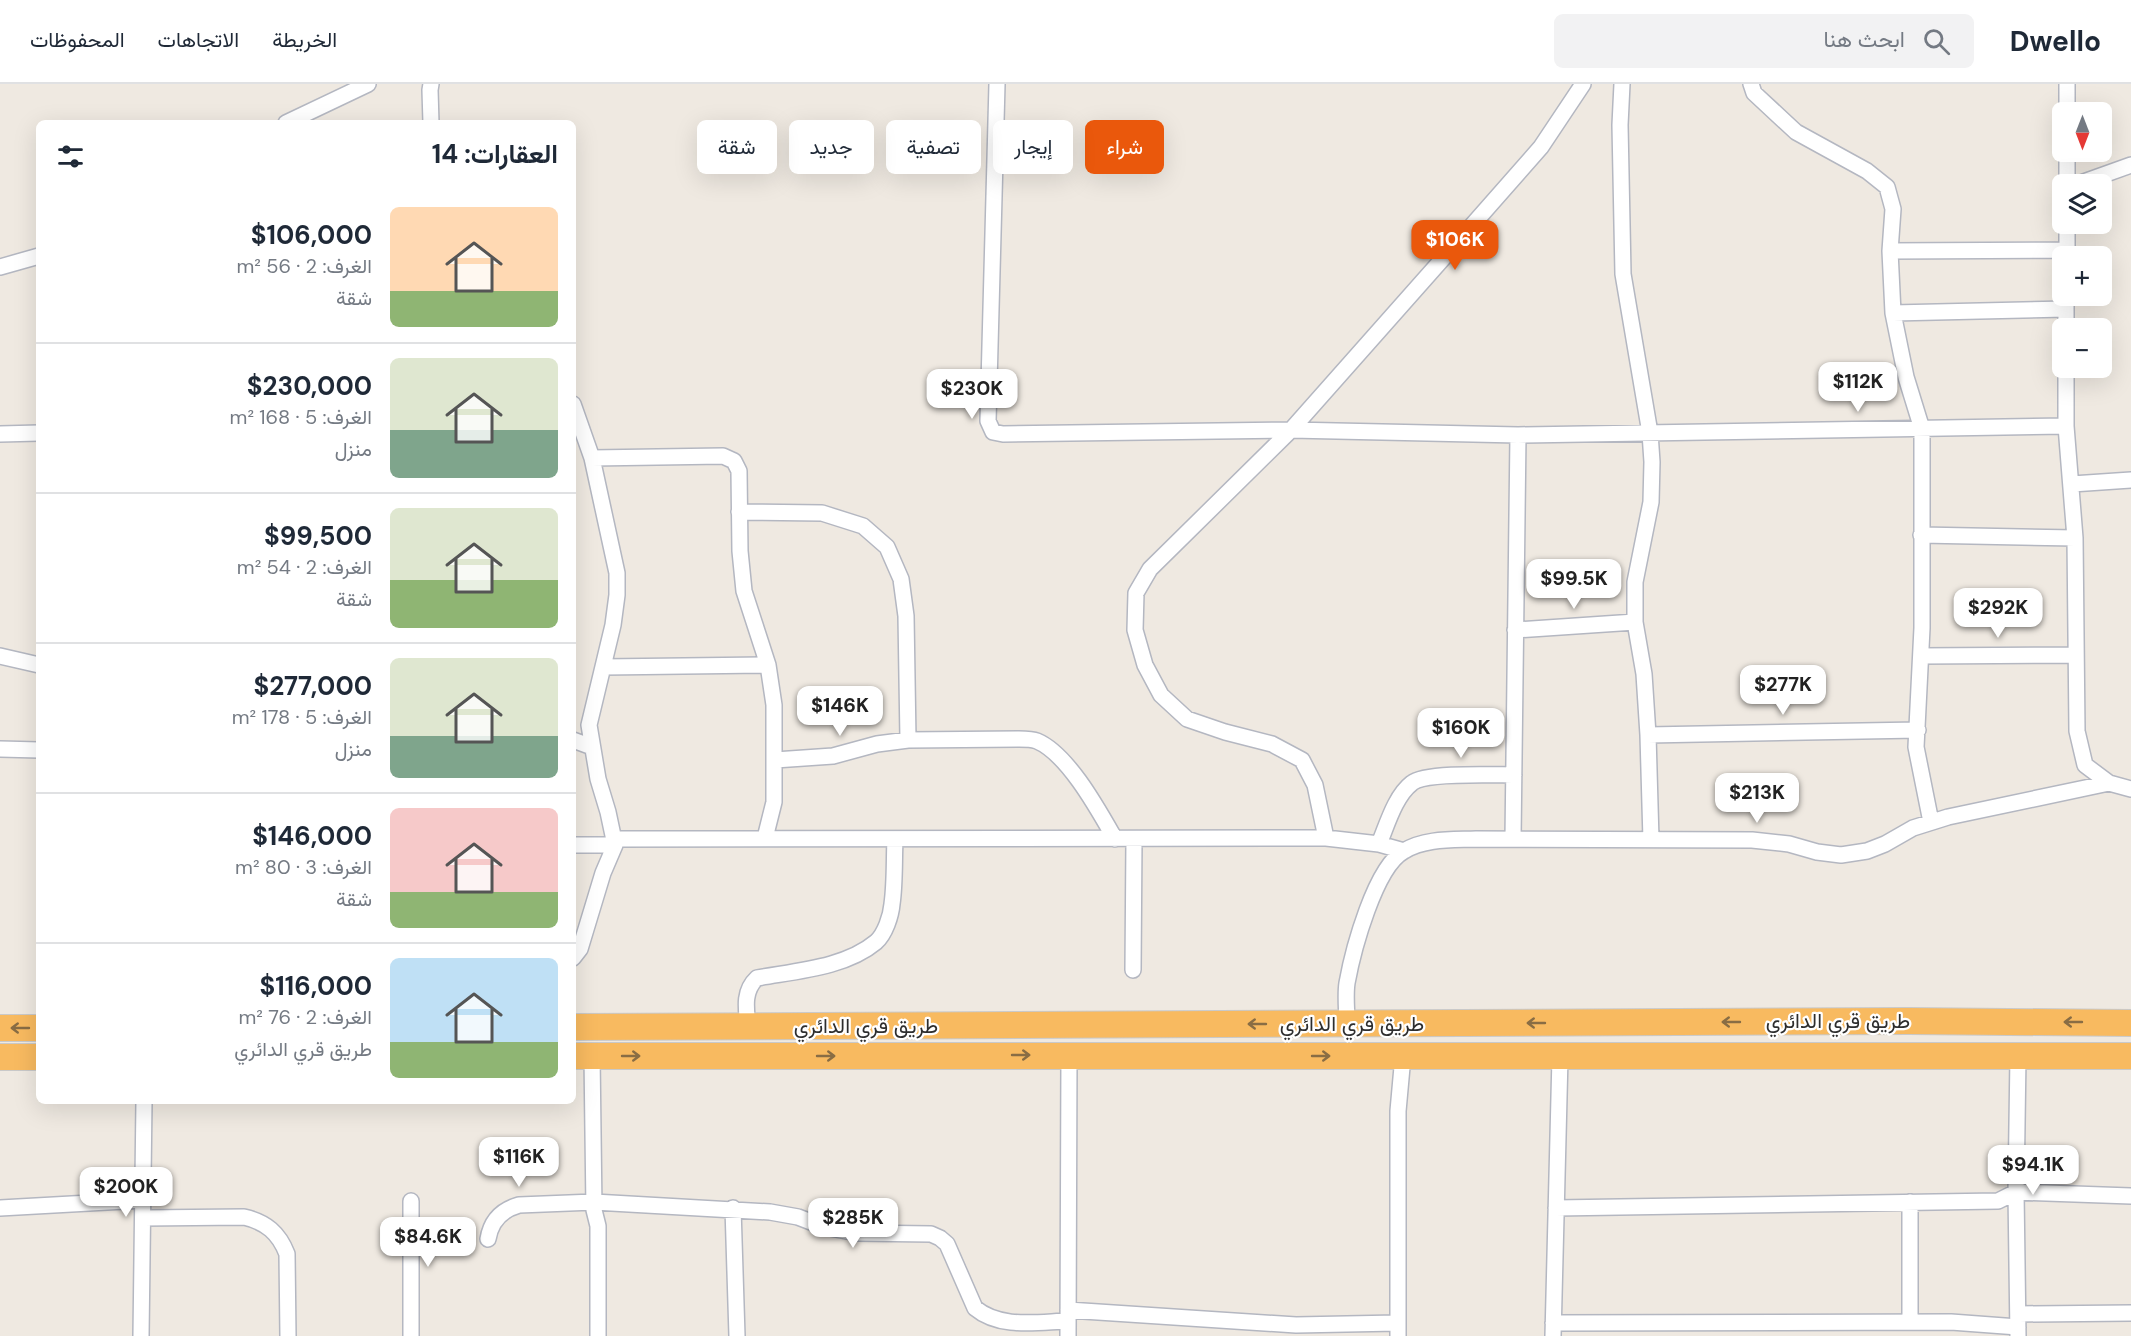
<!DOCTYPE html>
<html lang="ar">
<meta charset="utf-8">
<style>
body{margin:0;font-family:"DM Sans",Vazirmatn,sans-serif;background:#f2f2f3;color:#1f2937;direction:rtl;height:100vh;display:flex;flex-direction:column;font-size:22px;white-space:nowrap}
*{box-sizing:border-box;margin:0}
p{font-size:20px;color:#747a83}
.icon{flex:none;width:33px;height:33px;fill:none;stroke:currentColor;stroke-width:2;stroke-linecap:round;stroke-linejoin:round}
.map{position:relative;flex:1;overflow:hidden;direction:ltr}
.panel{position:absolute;left:36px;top:36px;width:540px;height:984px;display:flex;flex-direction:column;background:#fff;border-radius:9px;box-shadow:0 6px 24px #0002;direction:rtl}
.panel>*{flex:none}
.banner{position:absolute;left:594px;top:36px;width:570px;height:54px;direction:rtl;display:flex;gap:12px}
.needle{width:39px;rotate:180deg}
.buttons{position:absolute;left:2052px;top:18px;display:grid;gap:12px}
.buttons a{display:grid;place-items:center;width:60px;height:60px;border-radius:9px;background:#fff;box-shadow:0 6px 24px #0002;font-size:30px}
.price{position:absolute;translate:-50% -51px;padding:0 14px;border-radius:12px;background:#fff;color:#222;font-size:20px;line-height:39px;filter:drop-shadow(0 2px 3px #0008)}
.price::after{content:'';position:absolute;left:50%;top:36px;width:18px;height:14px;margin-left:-9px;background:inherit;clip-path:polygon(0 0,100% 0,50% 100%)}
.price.selected{background:#ea580c;color:#fff}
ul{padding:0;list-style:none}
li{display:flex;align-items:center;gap:18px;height:150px;padding:0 18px}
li+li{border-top:2px solid #e0e1e3}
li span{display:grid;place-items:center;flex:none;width:168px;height:120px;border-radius:9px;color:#555}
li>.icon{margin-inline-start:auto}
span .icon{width:72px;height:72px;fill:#fffc;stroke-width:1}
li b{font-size:26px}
h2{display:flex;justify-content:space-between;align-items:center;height:72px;padding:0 18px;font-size:26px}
.chip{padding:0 21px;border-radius:9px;background:#fff;box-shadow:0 6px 24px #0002;font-size:21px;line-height:54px}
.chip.selected{background:#ea580c;color:#fff}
header{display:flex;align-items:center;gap:36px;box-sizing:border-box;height:84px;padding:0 30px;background:#fff;border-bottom:2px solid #e0e1e3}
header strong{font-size:28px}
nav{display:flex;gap:33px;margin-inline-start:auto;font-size:21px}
.search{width:420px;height:54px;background:#f2f2f3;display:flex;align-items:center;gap:15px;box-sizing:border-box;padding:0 21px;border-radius:9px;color:#747a83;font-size:22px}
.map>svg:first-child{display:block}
</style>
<header>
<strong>Dwello</strong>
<div class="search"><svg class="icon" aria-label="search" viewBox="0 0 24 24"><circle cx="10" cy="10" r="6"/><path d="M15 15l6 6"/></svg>ابحث هنا</div>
<nav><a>الخريطة</a><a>الاتجاهات</a><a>المحفوظات</a></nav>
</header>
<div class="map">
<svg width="2131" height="1252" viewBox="0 0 2131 1252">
<rect width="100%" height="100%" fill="#efe9e1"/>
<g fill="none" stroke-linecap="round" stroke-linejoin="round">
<!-- minor casing -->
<g stroke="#b4b7c1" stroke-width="18">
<path id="minor" d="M997,0L988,337L993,348L1003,350L1291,346L1518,351L2066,342
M1622,0L1620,41L1623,190L1650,349L1652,378L1651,418L1635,498V538L1644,590L1648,651L1651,756
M1751,0L1754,9L1796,48L1867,87L1887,103L1893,125L1890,167L1893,229L1906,293L1922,345V544L1916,663L1931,738
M2067,28V0
M286,39L368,0
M431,39L430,6L431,0
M2067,100V68
M2078,100L2131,81
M1890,167L2067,166
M2067,172V140
M0,183L39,172
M1893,229L2066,225
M2066,244V212
M2066,284V342L2075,454L2077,647L2085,681L2109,699L2131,705
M573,320L592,374L617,489V511L613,541L589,641L598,695L608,728L615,761L603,789L580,865L573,874
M0,350L39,349
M592,374L723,372L734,377L739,387L740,467L744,507L768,581L774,621V718L765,754
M2072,400L2131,396
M739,428L822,429L863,442L887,463L901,495L906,532L908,656
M1921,451L2075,454
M1515,546L1635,538
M0,572L39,581
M1921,572L2076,571
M604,583L768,581
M1648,651L1918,646
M573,656L592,663
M0,665L39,666
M775,676L833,672L877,660L908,656L1019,655C1024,655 1032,655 1037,657C1068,670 1099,727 1115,755
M1326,754L1315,701L1302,676L1272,660L1225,648L1187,635L1161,611L1145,581L1135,546L1136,509L1150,485L1291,346L1446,171L1541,63L1583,0
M615,755L1326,754L1379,760L1404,767
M1513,755L1518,351
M1379,760C1387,741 1395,712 1412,699C1425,688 1494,691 1514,691
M573,761H615
M1133,886L1134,755
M1347,940C1347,927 1345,912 1347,899C1353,866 1375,783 1404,767C1425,754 1453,756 1476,755L1752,756L1789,760L1817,768L1841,771L1867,767L1885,760L1913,744L1948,733L2109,699
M748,942C746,924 743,907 757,894C795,887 845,884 876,858C885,850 891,832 892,820C895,799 894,777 895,755
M592,972L594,1126L598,1142V1252
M411,1117V1252
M1910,1118V1238
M0,1124L143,1116
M733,1124L737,1252
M1556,1124L1998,1117L2016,1108L2131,1112
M143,1134L244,1133C266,1138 279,1149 287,1170L288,1252
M488,1155C491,1137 501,1126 519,1121L594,1118L770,1128L798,1133L824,1143L858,1149L931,1150L940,1154L947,1160L975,1224C1000,1245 1037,1238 1068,1237
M1068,1226L1296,1241L1397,1239
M2019,1230L2131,1229
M1553,1239L1951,1238L2018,1243
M141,1252L144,1017
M1068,1252L1069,971
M1398,1252V1027L1403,972
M1553,1252L1560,973
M2018,1252L2016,1108L2018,972"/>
</g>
<!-- trunk casing -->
<g stroke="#c9c9c9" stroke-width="28">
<path id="trunk" d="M573,943L1909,937L2131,939
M0,944H39
M573,972H2131
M0,973H39"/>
</g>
<!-- minor -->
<use href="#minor" stroke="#fff" stroke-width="15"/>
<!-- trunk -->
<use href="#trunk" stroke="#f8ba60" stroke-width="26"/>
</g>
<!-- one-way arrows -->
<defs><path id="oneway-shaft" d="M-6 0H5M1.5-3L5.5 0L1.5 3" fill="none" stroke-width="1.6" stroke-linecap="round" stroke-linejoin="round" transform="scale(1.5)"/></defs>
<g stroke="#896d44">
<use href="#oneway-shaft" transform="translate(1731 938) rotate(180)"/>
<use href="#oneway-shaft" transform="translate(2073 938) rotate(-180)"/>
<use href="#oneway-shaft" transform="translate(1536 939) rotate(180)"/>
<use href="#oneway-shaft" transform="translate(1257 940) rotate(180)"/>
<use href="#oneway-shaft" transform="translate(20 944) rotate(-180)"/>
<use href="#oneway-shaft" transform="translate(1021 971)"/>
<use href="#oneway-shaft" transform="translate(631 972)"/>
<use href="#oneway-shaft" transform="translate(826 972)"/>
<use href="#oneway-shaft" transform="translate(1321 972)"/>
</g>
<g text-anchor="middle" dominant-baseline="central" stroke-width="4.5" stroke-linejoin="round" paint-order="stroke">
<!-- street labels -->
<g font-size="21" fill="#2e2e2e" stroke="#fff">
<text x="1838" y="937">طريق قري الدائري</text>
<text x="1352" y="940">طريق قري الدائري</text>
<text x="866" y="942">طريق قري الدائري</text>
</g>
</g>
</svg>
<div class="buttons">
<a><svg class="needle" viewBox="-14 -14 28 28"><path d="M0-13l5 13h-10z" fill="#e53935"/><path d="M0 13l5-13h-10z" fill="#747a83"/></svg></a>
<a><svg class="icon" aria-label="layers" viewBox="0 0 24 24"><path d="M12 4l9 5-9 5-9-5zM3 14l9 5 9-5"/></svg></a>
<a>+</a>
<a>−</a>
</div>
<b class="price selected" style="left:1455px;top:187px">$106K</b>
<b class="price" style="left:1858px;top:329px">$112K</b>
<b class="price" style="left:972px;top:336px">$230K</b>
<b class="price" style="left:1574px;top:526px">$99.5K</b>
<b class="price" style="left:1998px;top:555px">$292K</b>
<b class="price" style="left:1783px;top:632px">$277K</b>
<b class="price" style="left:840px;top:653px">$146K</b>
<b class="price" style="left:1461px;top:675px">$160K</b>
<b class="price" style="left:1757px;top:740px">$213K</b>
<b class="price" style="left:519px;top:1104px">$116K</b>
<b class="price" style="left:2033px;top:1112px">$94.1K</b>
<b class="price" style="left:126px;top:1134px">$200K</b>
<b class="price" style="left:853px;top:1165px">$285K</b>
<b class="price" style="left:428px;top:1184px">$84.6K</b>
<div class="banner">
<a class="chip selected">شراء</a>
<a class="chip">إيجار</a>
<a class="chip">تصفية</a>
<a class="chip">جديد</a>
<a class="chip">شقة</a>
</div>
<section class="panel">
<h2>العقارات: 14<svg class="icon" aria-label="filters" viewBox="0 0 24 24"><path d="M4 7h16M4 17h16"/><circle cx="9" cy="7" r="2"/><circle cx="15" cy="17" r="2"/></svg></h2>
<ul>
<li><span style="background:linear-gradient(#ffd9b3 70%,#8fb573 0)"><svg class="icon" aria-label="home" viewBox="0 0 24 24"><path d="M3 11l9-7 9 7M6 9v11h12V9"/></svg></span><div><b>$106,000</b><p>الغرف: 2 · 56 m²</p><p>شقة</p></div></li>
<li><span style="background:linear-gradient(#dfe7d0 60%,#7fa58c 0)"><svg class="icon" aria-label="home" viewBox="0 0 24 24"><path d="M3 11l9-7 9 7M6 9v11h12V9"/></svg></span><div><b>$230,000</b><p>الغرف: 5 · 168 m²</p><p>منزل</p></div></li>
<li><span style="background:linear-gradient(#dfe7d0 60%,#8fb573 0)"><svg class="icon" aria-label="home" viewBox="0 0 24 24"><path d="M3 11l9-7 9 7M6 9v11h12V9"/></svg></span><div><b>$99,500</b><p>الغرف: 2 · 54 m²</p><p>شقة</p></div></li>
<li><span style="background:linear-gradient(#dfe7d0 65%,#7fa58c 0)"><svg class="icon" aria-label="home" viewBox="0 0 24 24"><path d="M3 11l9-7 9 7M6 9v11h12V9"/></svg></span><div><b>$277,000</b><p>الغرف: 5 · 178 m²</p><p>منزل</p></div></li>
<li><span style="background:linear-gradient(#f6c9c9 70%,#8fb573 0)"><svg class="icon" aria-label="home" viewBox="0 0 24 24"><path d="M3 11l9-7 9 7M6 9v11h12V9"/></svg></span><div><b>$146,000</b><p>الغرف: 3 · 80 m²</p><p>شقة</p></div></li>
<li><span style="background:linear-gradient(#bfe0f5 70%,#8fb573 0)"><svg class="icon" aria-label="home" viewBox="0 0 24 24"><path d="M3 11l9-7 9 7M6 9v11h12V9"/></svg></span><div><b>$116,000</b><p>الغرف: 2 · 76 m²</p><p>طريق قري الدائري</p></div></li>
</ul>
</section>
</div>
